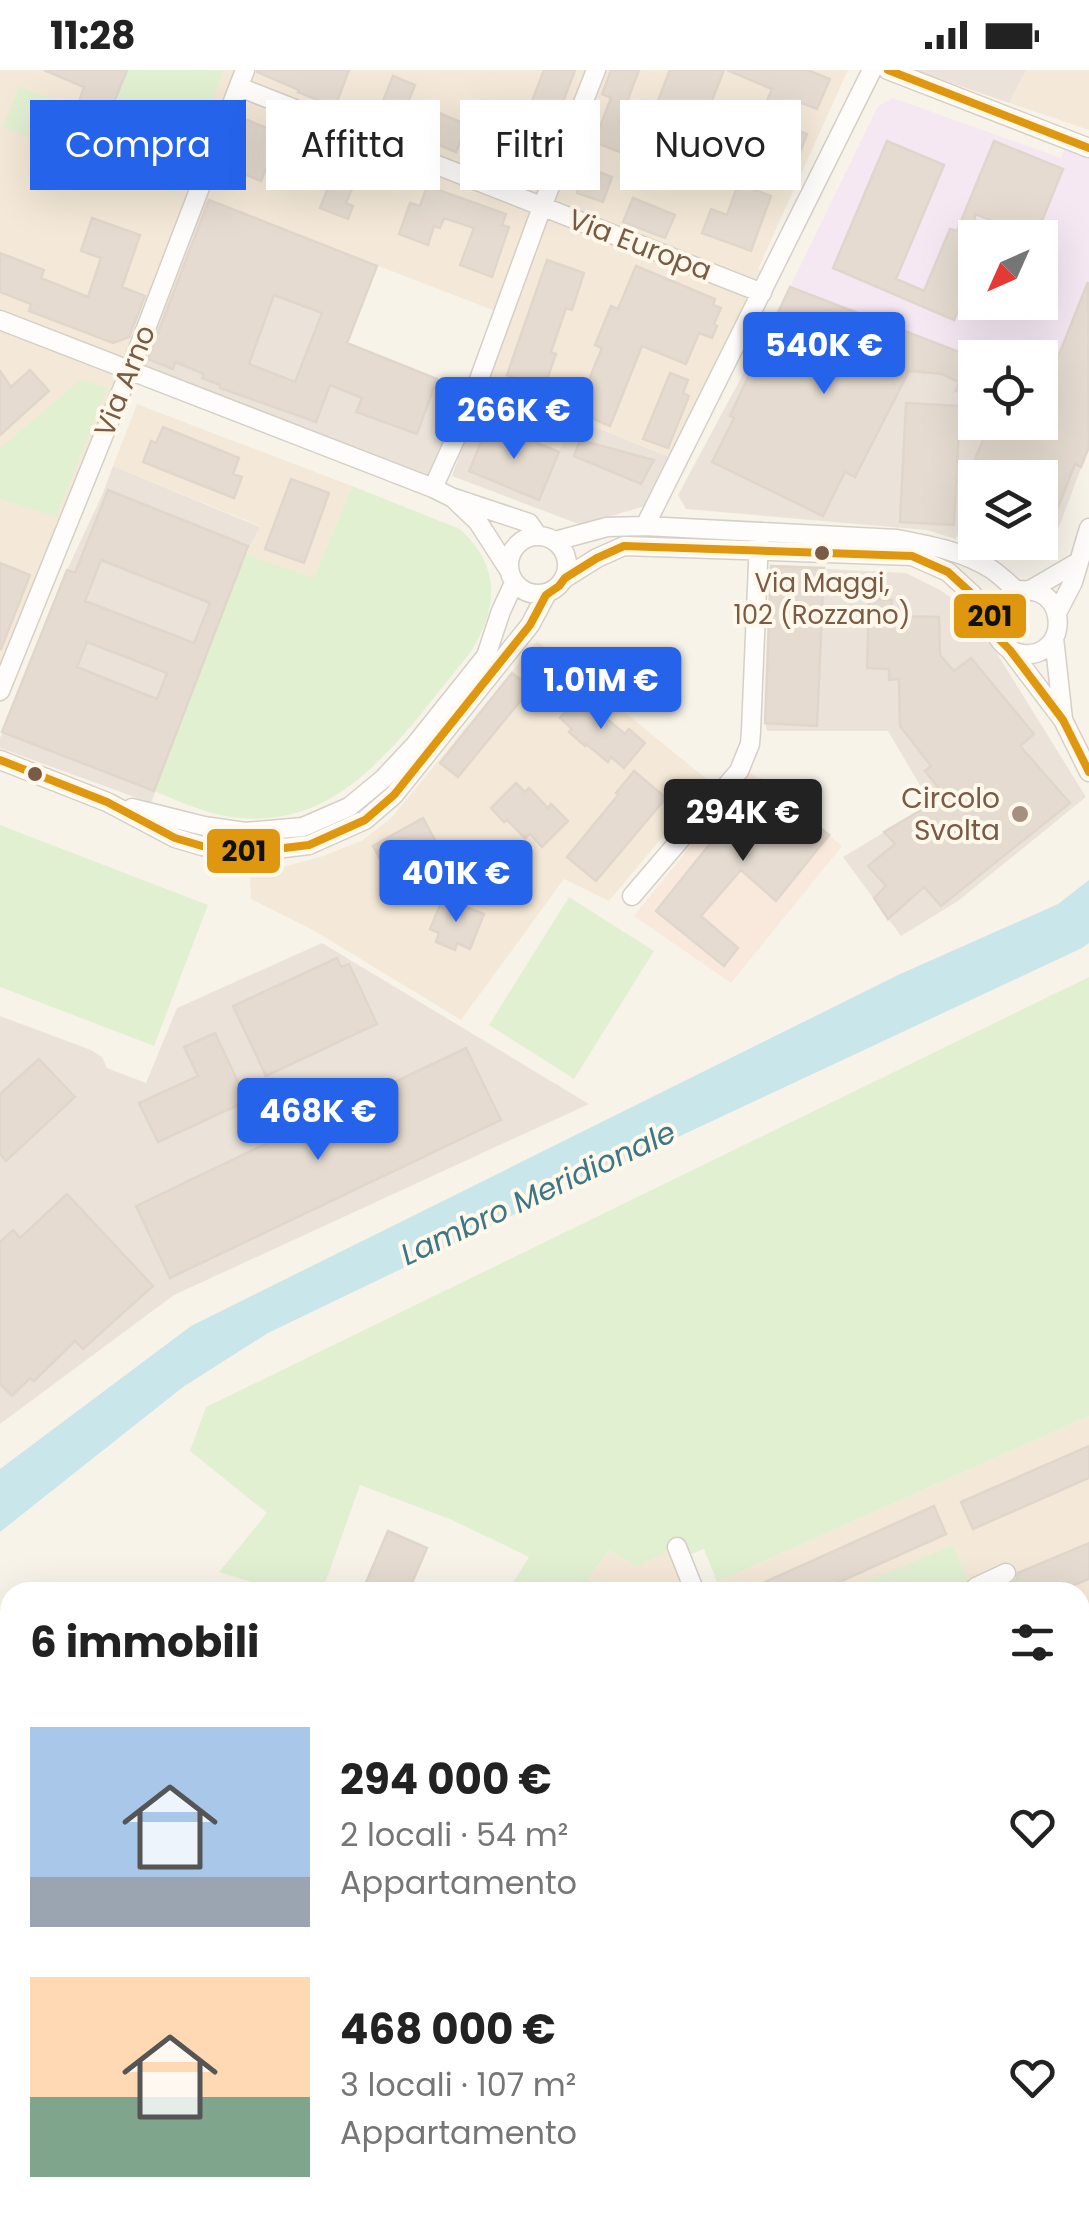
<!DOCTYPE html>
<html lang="it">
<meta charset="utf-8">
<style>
body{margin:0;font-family:Poppins,sans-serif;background:#f6f6f6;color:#222;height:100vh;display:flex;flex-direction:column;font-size:38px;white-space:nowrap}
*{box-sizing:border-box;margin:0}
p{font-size:32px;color:#767676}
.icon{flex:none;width:55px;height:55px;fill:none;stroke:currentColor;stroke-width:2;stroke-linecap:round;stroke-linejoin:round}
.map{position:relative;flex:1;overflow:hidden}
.panel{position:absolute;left:0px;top:1512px;width:1090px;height:642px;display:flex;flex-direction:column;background:#fff;border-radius:30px 30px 0 0;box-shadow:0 10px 40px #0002}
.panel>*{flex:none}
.hud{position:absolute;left:30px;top:30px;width:1030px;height:90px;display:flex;gap:20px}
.needle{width:65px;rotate:225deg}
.tools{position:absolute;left:958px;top:150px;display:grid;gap:20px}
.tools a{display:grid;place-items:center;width:100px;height:100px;border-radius:0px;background:#fff;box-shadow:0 10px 40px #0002;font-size:50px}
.price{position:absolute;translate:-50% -85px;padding:0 22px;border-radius:10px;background:#2563eb;color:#fff;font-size:32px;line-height:65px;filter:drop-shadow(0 2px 5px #0008)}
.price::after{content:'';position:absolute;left:50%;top:60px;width:30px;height:22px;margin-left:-15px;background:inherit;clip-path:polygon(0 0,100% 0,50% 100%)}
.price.selected{background:#222;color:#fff}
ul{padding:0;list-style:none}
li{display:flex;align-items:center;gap:30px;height:250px;padding:0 30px}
li span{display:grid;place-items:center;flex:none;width:280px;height:200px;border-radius:0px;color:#555}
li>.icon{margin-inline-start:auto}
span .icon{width:120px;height:120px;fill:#fffc;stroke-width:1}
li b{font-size:42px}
h2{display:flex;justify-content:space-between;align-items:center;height:120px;padding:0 30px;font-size:42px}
.pill{padding:0 35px;border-radius:0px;background:#fff;box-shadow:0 10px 40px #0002;font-size:35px;line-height:90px}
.pill.selected{background:#2563eb;color:#fff}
.status{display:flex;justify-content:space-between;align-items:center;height:70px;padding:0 50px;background:#fff;direction:ltr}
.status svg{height:28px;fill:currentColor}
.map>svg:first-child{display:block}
</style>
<div class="status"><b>11:28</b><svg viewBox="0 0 49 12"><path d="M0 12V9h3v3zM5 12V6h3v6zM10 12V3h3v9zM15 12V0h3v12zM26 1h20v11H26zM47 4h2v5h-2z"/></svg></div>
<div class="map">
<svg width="1089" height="2154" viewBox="0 0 1089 2154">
<rect width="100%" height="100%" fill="#f8f3e9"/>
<!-- residential -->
<path fill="#f4e9d8" d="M0,0H848L758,199L770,208L674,389L574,348L559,382L466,345L503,244L197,126L0,621Z
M1026,0H1089V60L1009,33Z
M137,334L352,416L314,509L245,484L260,456L113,396Z
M537,571L709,711L609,831L564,809L461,950L313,860L251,829L250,806L323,786L363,770L392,747Z
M1089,1346V1752L1080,1756V1522H721L717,1512Z
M609,1480H671L684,1522H578Z
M1089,1799V2154L1080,2133V1802Z
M78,2145H433L442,2154H67Z
M462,2145H687L680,2154H471Z"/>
<!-- commercial -->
<path fill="#f9e8dc" d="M750,703L761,710L842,776L731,913L634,846Z"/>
<!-- industrial -->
<path fill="#ebe3da" d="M914,0H1026L1009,33Z
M198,125L377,196L347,273L474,324L433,418L130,300Z
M790,217L975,288V352H1040V314L1089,334V377L1054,470L1040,466V408H975V444L966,442L956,469L926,460L686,439L678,425Z
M473,348L559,382L573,348L674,389L645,436L581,455L452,406Z
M113,396L260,457L245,484L151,733L0,678V668L34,581L67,500L103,423Z
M771,496L906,503L938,519L970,540L1086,727L958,831L901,866L843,787L931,734L888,661H767L765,653Z
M322,873L589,1034L174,1225L0,1354V946L91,980L102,987L107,998L146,1013L177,938Z
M1080,2133L1089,2154H730L736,2145H1080Z"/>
<!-- education -->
<path fill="#f5e8f3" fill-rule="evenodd" d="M893,28L1061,88L1067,74L1089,83V334L1040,314V288H975L790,217L878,36ZM975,168H1040V232H975Z
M1089,1817V1882L1080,1860V1821Z"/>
<!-- green -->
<path fill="#e2f0d2" d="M127,0H224L176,124L3,57L19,16L107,50Z
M81,309L107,318L56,447L0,429V378Z
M352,416L460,459C501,497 499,538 470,583C403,663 341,770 220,745C197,740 176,730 154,721L245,484L314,508Z
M0,755L208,835L154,976L0,917Z
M569,827L654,881L574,1009L489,955Z
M1089,907V1346L717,1512L704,1479L689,1485L671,1480L637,1496L609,1480L578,1522H507L529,1487L452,1450L360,1415L322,1522H285L219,1502L267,1443L190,1381L206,1337Z
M952,1475L973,1522H843Z
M10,1773V1824L0,1828V1778Z
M1080,1860L1089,1882V1957L1080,1935Z"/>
<!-- water -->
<path fill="#c9e6ea" d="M1089,810V873L1082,878L584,1111L268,1263L183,1317L0,1462V1399L191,1256L898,905L1058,834Z"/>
<!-- building -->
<path fill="#e5dbd0" stroke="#e1d6cb" stroke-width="2.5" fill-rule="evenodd" d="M44,0H127L112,37L108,35L104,45L78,35L84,17Z
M257,0H349L335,37L298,22L299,20L257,2Z
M544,0H575L563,32L565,33L531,111L505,101Z
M611,0H639L619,53L642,62L633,87L594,72L611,28L602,24Z
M670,0H724L700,61L653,43Z
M727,0H807L830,9L817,39L799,32L790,57L807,64L797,91L728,64L739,36L761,45L772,19Z
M393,6L415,15L409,30L467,55L456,82L408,62L409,59L377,46Z
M247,50L353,93L356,84L371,90L364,110L357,107L346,133L353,136L348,149L320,138L328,118L268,94L261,111L228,97Z
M887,71L944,95L896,209L924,221L950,159L957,161L994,71L1063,99L1035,168L975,144V200L954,250L833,198Z
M586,97L612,107L603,132L577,123Z
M738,114L771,126L751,181L702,163L711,139L727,145Z
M427,116L506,144L502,155L509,157L492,207L460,195L474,158L444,148L440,158L434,156L428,175L399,164L410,133L420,136Z
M633,128L675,145L665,168L623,152Z
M209,130L377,196L347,273L437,309L417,364L356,342L362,328L330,315L316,352L220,318V315L202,308L204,304L175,292L173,299L148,289ZM274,225L322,243L295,312L249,294Z
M92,148L140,165L122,217L145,226L129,267L113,273L29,241L31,234L0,222V183L44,200L41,208L88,227L101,188L81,181Z
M547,190L584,203L572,240L566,238L551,282L556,284L544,318L507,305Z
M636,196L715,229L713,235L721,238L714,254L717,256L712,268L699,263L686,294L642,276L610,356L576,341L602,278L595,275L611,236L618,239Z
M1088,212L1089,377L1081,397L1075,394L1041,481L1040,408H975V440L961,421L991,352H1040V332Z
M790,217L975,288V327L956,321L959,312L942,304L909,301L855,407L845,402L823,446L712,392L734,348L730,346ZM809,267L835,282L821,309L792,296Z
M30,300L49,321L0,365V301L11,317Z
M670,303L688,310L683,323L689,326L668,378L643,369Z
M906,333L960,336L954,455L900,452Z
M489,353L559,382L539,430L469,401Z
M163,357L239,388L233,404L242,407L234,428L143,392L151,371L156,373Z
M580,370L654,390L641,414L574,386Z
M291,409L329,423L304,493L265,479Z
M108,420L248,476L154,721L2,662L67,500L75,503ZM101,490L210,533L194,573L85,531ZM87,572L167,603L157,629L77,597Z
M0,493L30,505L1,579H0Z
M771,496L824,498L817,656L765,653Z
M869,529L892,530L891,546L939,547L940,585L954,601L971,588L1034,664L1020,676L1070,733L941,836L924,817L888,849L874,828L886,816L868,796L895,774L884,762L945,726L925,701L931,696L900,656L899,609L889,610V599L867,598Z
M512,603L531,618L458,707L440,693Z
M583,622L598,635L595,639L625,664L629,659L645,673L624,698L611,687L608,692L586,674L585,676L569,662L572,659L560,648Z
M634,701L666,728L596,811L567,787L618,725L616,723Z
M761,710L829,765L776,831L741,800L701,846L738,878L724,896L656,841Z
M516,713L525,722L529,718L548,738L551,734L568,751L542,777L530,764L525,768L507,750L504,752L491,738Z
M423,748L436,772L410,786L423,811L399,824L373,776Z
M443,828L484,844L470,879L457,873L455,880L436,872L439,863L430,859Z
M337,888L341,897L349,894L377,954L266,1006L233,936Z
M215,963L247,1031L158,1072L139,1033L198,1006L184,977Z
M466,978L501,1050L170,1208L136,1136Z
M39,989L75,1027L6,1091L0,1084V1024Z
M67,1124L153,1216L83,1279L75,1271L34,1311L30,1308L12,1326L0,1314V1172L13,1160L20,1168Z
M1089,1376V1408L973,1459L961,1432Z
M934,1436L946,1464L817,1522H743Z
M388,1461L427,1478L408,1522H362Z
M1089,1473V1509L1056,1522H1014L1010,1515L1017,1509L1018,1503Z"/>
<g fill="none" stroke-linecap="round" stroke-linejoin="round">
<!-- street casing -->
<g stroke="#d6cfc6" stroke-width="21">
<path id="street" d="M888,0L1089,78
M239,17L762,223
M0,250L433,418L451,427L529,453L538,466
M433,418L466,345L542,137L596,0
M455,430L478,452L509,500
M645,456L872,0
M509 495a29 29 0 1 1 58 0a29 29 0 1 1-58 0Z
M555,471L607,457L645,456L897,469C928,475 963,481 991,499C1000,505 1008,513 1016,520
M565,508L597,488L624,476L912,486L948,502L972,524L994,551
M1016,520C1024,520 1032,520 1040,523C1060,532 1064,563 1047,577C1017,602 965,557 1016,520Z
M1030,520L1078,492
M1057,543L1073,512L1089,458
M1054,568L1063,649
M1010,580L1063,650L1089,702
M0,621L130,300L245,0
M0,690L107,732L175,768L202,776L251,782L309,775L365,750L394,725L530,555L546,525
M132,738L204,756L245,762L303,757L349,737L383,709L414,676L486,586L501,541L514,513
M632,826L739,701L750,674L751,661L759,469
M677,1477L695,1522
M979,1522L976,1517L1006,1503
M1080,1777L1089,1774
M1080,1802L1089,1799
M448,2145L456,2154
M702,2154L709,2145
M730,2154L736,2145"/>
</g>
<!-- street -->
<use href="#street" stroke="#fefdfc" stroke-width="18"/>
<!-- bus-1 casing -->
<g stroke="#fff8eb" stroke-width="15">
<path id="bus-1" d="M888,0L1089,78
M0,690L107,732L175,768L202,776L251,782L309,775L365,750L394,725L530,555L546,525L559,516L565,508L597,488L624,476L912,486L948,502L972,524L994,551L998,568L1010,580L1063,650L1089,702"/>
</g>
<!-- bus-1 -->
<use href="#bus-1" stroke="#de970e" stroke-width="8"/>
</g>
<!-- markers -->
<g fill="#795b46" stroke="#fff8eb" stroke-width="4">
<circle cx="822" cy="483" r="9"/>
<circle cx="35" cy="704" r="9"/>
</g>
<circle fill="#a5907f" stroke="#fff8eb" stroke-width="4" cx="1020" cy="744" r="10"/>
<g text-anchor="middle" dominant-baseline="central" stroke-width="8" stroke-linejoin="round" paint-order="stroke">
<!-- bus labels -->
<g font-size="26" fill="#795b46" stroke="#fff8eb">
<text x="822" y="513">Via Maggi,<tspan x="822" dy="32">102 (Rozzano)</tspan></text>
</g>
<!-- street labels -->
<g font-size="28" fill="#795b46" stroke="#fff8eb">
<text transform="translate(640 175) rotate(21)">Via Europa</text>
<text transform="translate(125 311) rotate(-68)">Via Arno</text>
</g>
<!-- poi labels -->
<g font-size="28" fill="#795b46" stroke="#fff8eb" text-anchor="end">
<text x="1000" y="728">Circolo<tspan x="1000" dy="32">Svolta</tspan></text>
</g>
<!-- water labels -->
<g font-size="30" font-style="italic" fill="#3b7787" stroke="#fff8eb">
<text transform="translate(538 1123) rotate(-25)">Lambro Meridionale</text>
</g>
</g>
<g stroke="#fff8eb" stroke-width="4">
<rect x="952" y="522" width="76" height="48" rx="10" fill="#de970e"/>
<rect x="205" y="757" width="77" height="48" rx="10" fill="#de970e"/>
</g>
<g font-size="28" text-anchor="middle" font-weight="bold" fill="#111">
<text x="990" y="556">201</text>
<text x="244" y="791">201</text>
</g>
</svg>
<div class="tools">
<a><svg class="needle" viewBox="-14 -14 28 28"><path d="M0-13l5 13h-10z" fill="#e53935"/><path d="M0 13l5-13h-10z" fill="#767676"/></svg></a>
<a><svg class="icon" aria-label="locate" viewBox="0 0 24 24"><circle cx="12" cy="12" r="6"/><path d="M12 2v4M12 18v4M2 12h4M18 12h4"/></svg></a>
<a><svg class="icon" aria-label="layers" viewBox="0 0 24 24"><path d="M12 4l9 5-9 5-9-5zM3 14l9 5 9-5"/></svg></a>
</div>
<b class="price" style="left:824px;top:327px">540K €</b>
<b class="price" style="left:514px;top:392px">266K €</b>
<b class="price" style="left:601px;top:662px">1.01M €</b>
<b class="price selected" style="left:743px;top:794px">294K €</b>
<b class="price" style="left:456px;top:855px">401K €</b>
<b class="price" style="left:318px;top:1093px">468K €</b>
<div class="hud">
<a class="pill selected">Compra</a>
<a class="pill">Affitta</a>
<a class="pill">Filtri</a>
<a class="pill">Nuovo</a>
</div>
<section class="panel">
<h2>6 immobili<svg class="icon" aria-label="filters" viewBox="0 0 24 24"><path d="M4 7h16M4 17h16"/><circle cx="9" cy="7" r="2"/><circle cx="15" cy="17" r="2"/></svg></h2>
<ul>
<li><span style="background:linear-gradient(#a9c7e8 75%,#9aa5b1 0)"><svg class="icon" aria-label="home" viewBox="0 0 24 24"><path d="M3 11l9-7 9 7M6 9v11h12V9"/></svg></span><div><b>294 000 €</b><p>2 locali · 54 m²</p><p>Appartamento</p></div><svg class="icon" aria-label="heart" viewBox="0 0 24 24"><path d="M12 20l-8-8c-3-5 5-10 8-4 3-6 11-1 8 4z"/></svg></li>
<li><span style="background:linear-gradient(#ffd9b3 60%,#7fa58c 0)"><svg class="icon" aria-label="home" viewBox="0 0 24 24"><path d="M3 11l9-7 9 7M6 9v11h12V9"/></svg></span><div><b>468 000 €</b><p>3 locali · 107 m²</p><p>Appartamento</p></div><svg class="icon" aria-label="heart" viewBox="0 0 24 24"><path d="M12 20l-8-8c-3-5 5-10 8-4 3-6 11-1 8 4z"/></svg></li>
</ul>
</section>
</div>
